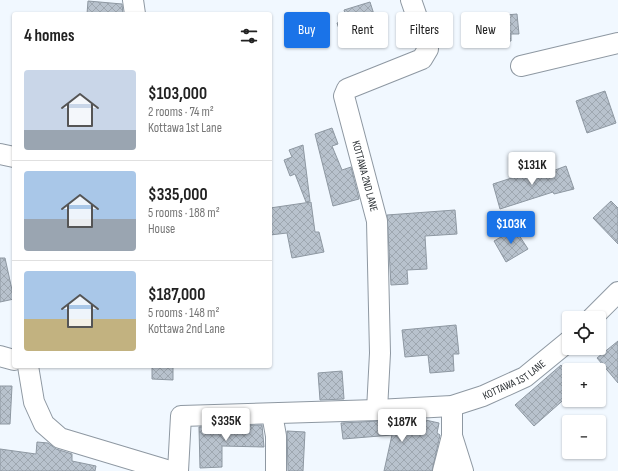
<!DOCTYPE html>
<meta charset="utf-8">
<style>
body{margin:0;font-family:"Sofia Sans Condensed",sans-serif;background:#f2f2f2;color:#222;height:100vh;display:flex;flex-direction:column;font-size:15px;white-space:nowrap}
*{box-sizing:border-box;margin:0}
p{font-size:13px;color:#767676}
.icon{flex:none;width:22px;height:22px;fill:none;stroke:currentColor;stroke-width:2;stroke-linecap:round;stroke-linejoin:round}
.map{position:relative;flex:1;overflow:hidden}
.panel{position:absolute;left:12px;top:12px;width:260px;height:356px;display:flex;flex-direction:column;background:#fff;border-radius:4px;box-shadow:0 1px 3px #0004}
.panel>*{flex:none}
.top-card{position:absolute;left:284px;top:12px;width:274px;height:36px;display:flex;gap:8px}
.buttons{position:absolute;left:562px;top:311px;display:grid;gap:8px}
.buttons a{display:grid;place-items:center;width:44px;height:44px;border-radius:4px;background:#fff;box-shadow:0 1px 3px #0004;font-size:20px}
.price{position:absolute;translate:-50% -34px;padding:0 9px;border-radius:4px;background:#fff;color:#222;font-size:13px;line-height:26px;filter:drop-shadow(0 1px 2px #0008)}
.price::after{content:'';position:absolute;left:50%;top:24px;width:12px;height:9px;margin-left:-6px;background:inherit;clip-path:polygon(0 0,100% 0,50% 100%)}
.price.selected{background:#1a73e8;color:#fff}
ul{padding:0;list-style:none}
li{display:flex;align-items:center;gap:12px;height:100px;padding:0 12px}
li+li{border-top:1px solid #e0e0e0}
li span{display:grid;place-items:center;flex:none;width:112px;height:80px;border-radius:4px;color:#555}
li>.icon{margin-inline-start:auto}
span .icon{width:48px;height:48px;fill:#fffc;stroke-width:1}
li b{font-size:17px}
h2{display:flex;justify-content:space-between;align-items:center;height:48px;padding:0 12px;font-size:17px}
.pill{padding:0 14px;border-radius:4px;background:#fff;box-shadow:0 1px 3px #0004;font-size:14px;line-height:36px}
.pill.selected{background:#1a73e8;color:#fff}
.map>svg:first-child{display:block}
</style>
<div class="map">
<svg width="618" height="471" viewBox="0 0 618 471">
<defs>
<pattern id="building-cross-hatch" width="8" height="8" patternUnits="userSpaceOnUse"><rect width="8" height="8" fill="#b8c2cd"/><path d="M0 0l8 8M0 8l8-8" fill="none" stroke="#9ea7b0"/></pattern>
</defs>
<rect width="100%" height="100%" fill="#f1f8ff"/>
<!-- building -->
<path fill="url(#building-cross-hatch)" stroke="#8e98a2" d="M88,1L122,4L123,14H87Z
M370,2L381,36L345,47L337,23L347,20L344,10Z
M517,14L519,34H511V41L486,43L484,17Z
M605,91L616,123L587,133L576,101Z
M332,128L338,144L332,146L342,170L351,167L359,199L333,206L315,134Z
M303,145L310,201L306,202L295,174L290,176L284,160L292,157L289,150Z
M536,165L539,176L566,166L574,189L554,194L553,192L500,209L493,184L521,175L520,171Z
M611,201L618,208V244L593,218Z
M311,202L315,232H319L324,252L292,258L287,233L270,235V208Z
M455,210L457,234L425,236L427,269L407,270L408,284L391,285L387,215Z
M515,229L528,249L506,262L494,241Z
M0,258H5L14,299L0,302Z
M456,325L459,354H453L454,371L430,373L428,355L405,357L402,330Z
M618,341V383L597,358Z
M561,365L569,374V395L534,426L515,405Z
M152,366H173V380L152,379Z
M342,371L344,399L320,400L318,373Z
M0,386H12L10,424H0Z
M421,419L439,423L437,433L440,435L432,471H384L392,435L343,439L341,423L379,421L412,429L414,420Z
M262,425L264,447L222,446V467L200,468L199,427Z
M287,431L305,432L303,471H288Z
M37,442L48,443L56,449L72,454V461L96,466L95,471H0V449L36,454Z"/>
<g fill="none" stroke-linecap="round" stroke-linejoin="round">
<!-- minor casing -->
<g stroke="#8e98a2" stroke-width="22">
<g id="minor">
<path d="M133,0L135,14"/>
<path d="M521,66L618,43"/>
<path d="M0,154L14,157"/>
<path d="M592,318L618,292"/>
<path d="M0,356L14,360"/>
<path d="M28,366L34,402L44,424L60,438L170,471"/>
<path d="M377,410L380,353L377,221L344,96L347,89L422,59L428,49L411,0"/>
<path d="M272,414L276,436V471"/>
<path d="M452,436L463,471"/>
<path id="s1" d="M178,471L181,416L377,410L452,406L483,396L525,377L569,341"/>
<path d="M443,471L452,436V406"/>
</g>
</g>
<!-- minor -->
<use href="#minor" stroke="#fff" stroke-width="20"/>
</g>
<g text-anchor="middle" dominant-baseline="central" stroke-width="3.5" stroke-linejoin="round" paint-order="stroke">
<!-- street labels -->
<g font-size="11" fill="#2a2f33" stroke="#fff">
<text transform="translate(365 176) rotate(75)">KOTTAWA 2ND LANE</text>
<text stroke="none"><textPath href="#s1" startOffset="394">KOTTAWA 1ST LANE</textPath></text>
</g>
</g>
</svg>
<div class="buttons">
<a><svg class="icon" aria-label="locate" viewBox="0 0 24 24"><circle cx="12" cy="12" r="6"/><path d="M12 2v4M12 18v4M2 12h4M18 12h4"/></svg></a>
<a>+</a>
<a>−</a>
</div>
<b class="price" style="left:532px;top:186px">$131K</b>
<b class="price selected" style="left:511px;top:245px">$103K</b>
<b class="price" style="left:226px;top:442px">$335K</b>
<b class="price" style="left:402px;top:443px">$187K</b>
<div class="top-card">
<a class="pill selected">Buy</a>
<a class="pill">Rent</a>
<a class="pill">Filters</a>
<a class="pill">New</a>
</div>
<section class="panel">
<h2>4 homes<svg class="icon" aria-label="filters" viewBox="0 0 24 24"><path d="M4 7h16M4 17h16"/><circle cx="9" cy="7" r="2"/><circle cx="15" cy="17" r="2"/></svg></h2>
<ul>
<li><span style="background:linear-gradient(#c9d6e8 75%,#9aa5b1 0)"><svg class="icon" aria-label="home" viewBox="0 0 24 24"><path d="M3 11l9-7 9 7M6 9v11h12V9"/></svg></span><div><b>$103,000</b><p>2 rooms · 74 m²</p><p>Kottawa 1st Lane</p></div></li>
<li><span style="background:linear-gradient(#a9c7e8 60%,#9aa5b1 0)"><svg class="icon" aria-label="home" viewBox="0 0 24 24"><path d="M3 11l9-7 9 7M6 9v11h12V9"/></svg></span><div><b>$335,000</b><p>5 rooms · 188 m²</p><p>House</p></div></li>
<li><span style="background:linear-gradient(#a9c7e8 60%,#c2b280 0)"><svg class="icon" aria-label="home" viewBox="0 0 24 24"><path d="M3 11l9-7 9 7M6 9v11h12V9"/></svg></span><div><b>$187,000</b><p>5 rooms · 148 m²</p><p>Kottawa 2nd Lane</p></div></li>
</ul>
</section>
</div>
